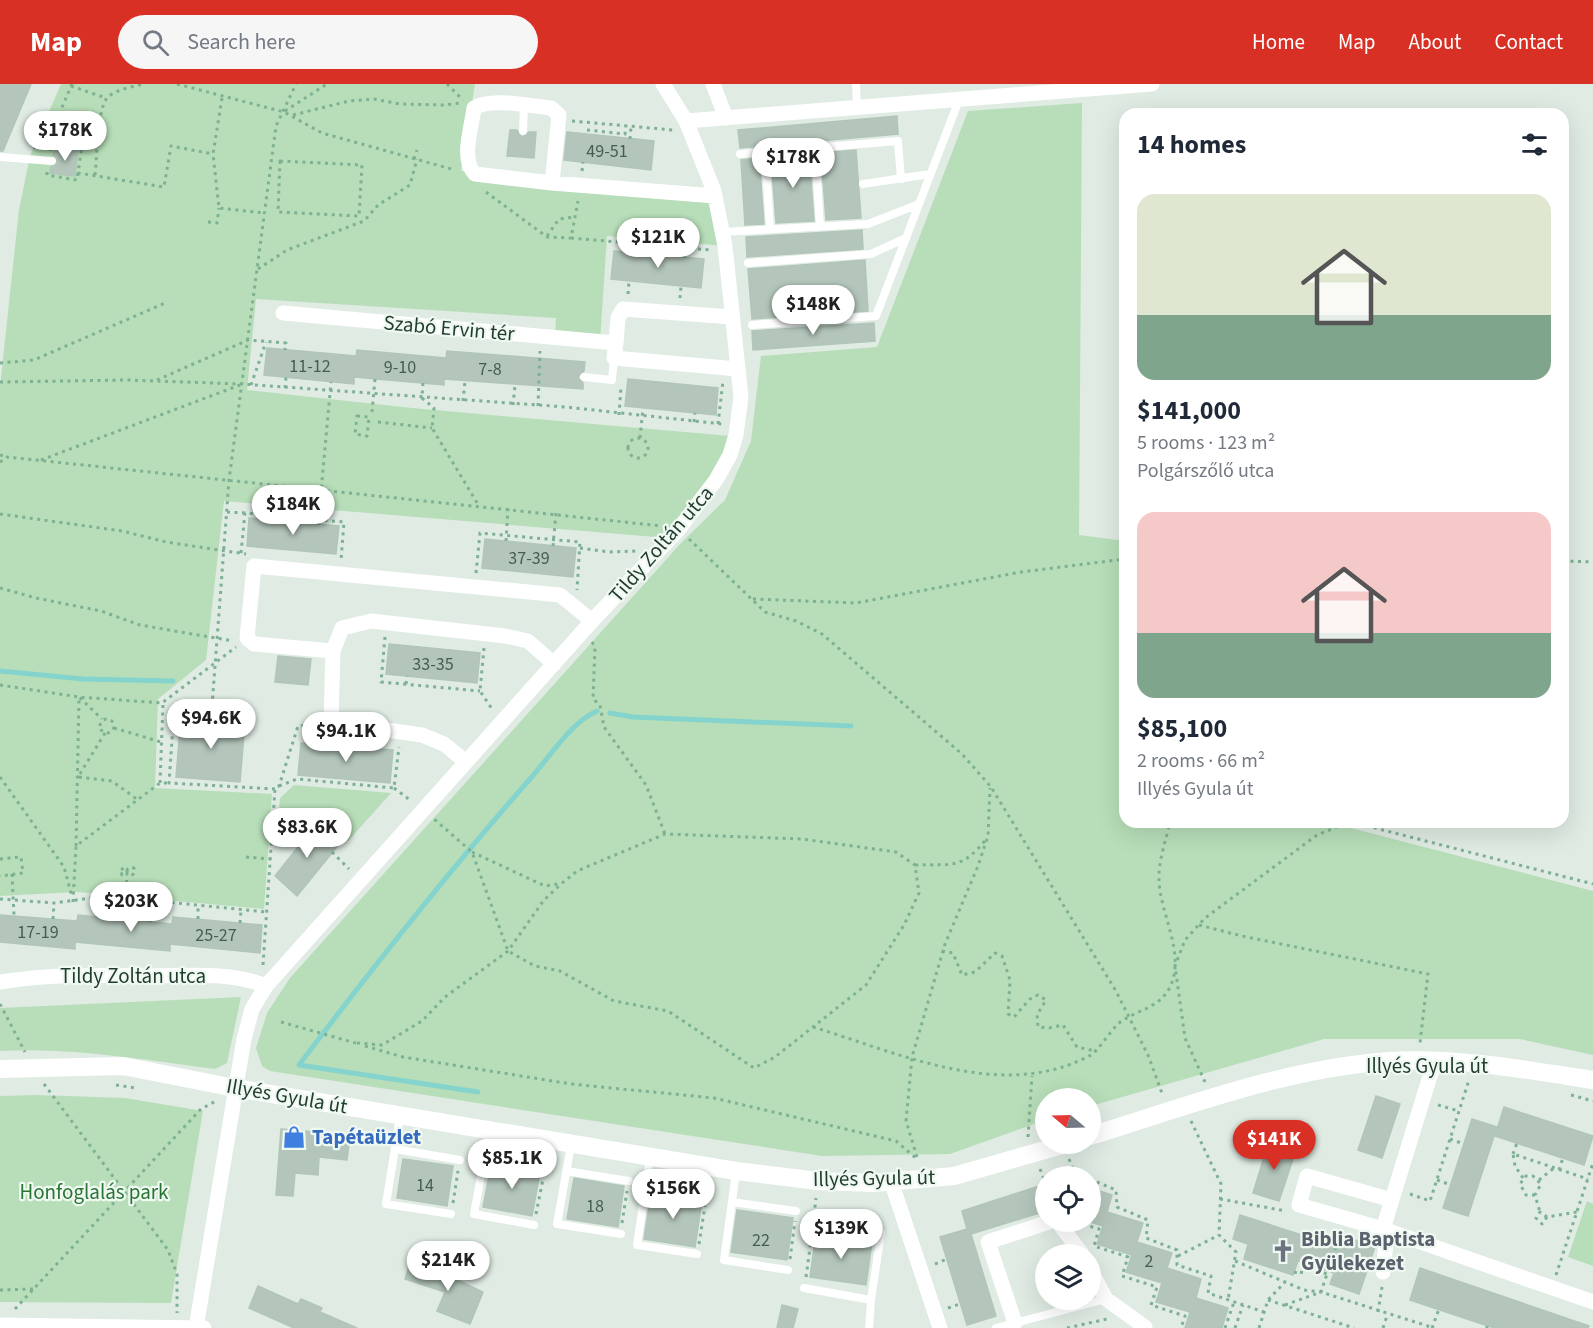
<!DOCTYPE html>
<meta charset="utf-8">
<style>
body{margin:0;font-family:"Source Sans 3",sans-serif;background:#f6f6f7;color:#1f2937;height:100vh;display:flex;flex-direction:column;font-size:22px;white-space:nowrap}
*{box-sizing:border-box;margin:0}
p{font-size:20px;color:#747a83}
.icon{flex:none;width:33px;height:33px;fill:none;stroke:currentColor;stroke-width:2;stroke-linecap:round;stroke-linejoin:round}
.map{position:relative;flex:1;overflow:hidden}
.side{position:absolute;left:1119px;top:24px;width:450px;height:720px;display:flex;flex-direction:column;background:#fff;border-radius:18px;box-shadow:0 6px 24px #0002}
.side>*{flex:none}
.needle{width:39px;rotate:289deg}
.controls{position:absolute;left:1035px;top:1004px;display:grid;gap:12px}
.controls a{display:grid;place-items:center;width:66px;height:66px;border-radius:50%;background:#fff;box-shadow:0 6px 24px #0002;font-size:30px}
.price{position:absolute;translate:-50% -51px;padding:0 14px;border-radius:21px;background:#fff;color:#222;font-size:20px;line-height:39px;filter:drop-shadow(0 2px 3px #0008)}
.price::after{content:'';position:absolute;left:50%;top:36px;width:18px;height:14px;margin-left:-9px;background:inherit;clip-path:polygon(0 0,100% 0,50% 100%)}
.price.active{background:#d93025;color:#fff}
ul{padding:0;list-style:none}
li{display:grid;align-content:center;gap:12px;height:318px;padding:0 18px}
li span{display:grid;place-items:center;height:186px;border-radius:18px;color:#555}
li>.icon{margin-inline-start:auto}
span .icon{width:108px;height:108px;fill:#fffc;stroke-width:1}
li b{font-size:26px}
h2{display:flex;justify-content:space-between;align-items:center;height:72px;padding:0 18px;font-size:26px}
header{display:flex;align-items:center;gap:36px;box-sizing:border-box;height:84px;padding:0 30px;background:#d93025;color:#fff}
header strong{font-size:28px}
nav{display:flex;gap:33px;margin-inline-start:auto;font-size:21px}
.search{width:420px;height:54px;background:#f6f6f7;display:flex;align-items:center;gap:15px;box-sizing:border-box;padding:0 21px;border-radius:33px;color:#747a83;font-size:22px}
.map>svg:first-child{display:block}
</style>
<header>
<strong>Map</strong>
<div class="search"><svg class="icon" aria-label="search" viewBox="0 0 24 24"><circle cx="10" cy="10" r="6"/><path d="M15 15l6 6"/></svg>Search here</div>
<nav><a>Home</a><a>Map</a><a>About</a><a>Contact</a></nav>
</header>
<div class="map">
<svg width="1593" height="1244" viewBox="0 0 1593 1244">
<rect width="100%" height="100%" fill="#dfebe3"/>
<!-- green -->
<path fill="#b7deb8" d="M61,0H475L461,87L715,112L725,162L607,152L600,258L555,253L556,234L256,215L247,306L412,324L730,352L728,370L675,441L656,453L224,417L206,576L158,615L155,704L272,710L264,825L77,808L0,812V303L19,126L30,72Z
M1082,19L1079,451L1125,457V738H1328L1593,807V971L1520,955H1324L1091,1022L1090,1014H1046L1045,1036L950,1070L822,1072L270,987L262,982L256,964L267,929L290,894L681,459L725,416L751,357L761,272L877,263L968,27Z
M294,701L391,709L348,757L319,731L300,751H277L280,714Z
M241,913L227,979L215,985C145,976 71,963 0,967V924Z
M36,1011L125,1014L203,1027L171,1219L0,1218V1012Z
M1587,1117L1593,1120V1182L1568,1173Z"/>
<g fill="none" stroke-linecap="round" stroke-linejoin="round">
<!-- stream -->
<path stroke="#84d4cd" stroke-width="5" d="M0,587L83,595L173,597
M610,629L633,633L851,642
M478,1008L299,981C373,883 449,787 530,695C549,674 570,639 597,627"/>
</g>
<!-- building -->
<path fill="#b4c6bb" stroke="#b1c5b8" stroke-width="1.5" d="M0,0H31L3,67H0Z
M897,32L898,50L740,64L738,46Z
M510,46H517L522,53L529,48H536L534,74L507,72Z
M567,48L654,57L651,86L564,76Z
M54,63L78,66L75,92L50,89L51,83L58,78L53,71Z
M856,66L861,134L826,136L821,69Z
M809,70L814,137L776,139L771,73Z
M759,74L764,140L745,141L741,76Z
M862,146L863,165L747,173L746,153Z
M614,167L704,175L701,204L611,195Z
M865,176L868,227L752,235L748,185Z
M874,239L875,257L753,266L752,247Z
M267,264L356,272L357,266L446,274L447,267L585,278L584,287L578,293L583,299V305L444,295V301L354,293V300L264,291Z
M628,295L718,304L716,331L625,322Z
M249,434L339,442L336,470L247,462Z
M485,455L576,464L573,493L482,484Z
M389,560L480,569L477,599L386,590Z
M278,572L311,575L308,601L275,598Z
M181,634L245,638L240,698L176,693Z
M301,659L393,666L390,699L298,691Z
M317,739L340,759L297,812L275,792Z
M0,831L77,837L78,831L172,840L173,833L262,841L260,869L170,860V867L75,858V865L0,858Z
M1376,1012L1400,1020L1382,1074L1358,1066Z
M1504,1023L1593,1052L1584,1081L1495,1052Z
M1472,1035L1497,1043L1468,1132L1443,1124Z
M281,1045L350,1051L347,1076L319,1073L318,1091L295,1089L293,1112L276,1111Z
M1269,1057L1296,1066L1279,1117L1253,1109Z
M403,1075L453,1082L447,1122L397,1114Z
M491,1081L540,1089L532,1132L483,1123Z
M574,1094L624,1102L618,1143L567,1135Z
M1042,1101L1046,1127L971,1150L996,1232L967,1241L940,1153L967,1145L962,1127Z
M1090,1104L1112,1111L1107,1128L1143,1139L1137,1158L1172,1169L1167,1184L1201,1195L1196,1214L1228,1224L1222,1244H1185L1190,1228L1156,1218L1162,1199L1126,1188L1132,1171L1097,1160L1103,1142L1090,1138Z
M651,1109L702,1117L695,1163L644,1155Z
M737,1126L793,1134L787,1176L731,1168Z
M1240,1131L1342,1164L1346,1153L1375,1163L1359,1210L1330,1200L1334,1189L1298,1177L1293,1191L1244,1175L1248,1160L1233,1155Z
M816,1150L872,1158L866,1201L810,1193Z
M410,1179L441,1188L483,1208L470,1240L437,1227L445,1208L405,1195Z
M1420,1184L1589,1242L1588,1244H1494L1410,1216Z
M258,1202L298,1220L301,1215L322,1224L320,1228L357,1244H294L249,1224Z
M782,1221L798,1225L793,1244H777Z"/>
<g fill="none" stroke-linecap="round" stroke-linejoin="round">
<!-- path -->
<path stroke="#7eb194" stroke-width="3" stroke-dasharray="3 4.5" stroke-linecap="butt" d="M177,0L284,28L322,49L455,86
M447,0L463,16
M71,2L106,14
M222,14L213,70L219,124L264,129
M285,27L327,0
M293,31L349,17L374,15L400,20L444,21L461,19
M572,37L673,46
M587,46L625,50L626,42
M630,55L631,43
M33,64L48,56L72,0
M50,67L52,57L82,62L78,89L164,103L171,62L213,70
M414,75L417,66
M280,77L362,81L359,132L278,128Z
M582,87L583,78
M47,88V91L77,96L78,89
M95,91C97,75 97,23 108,13C117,5 132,3 143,0
M486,108L547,153L571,154L578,117
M208,138L217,139L219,124
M547,152L559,135L575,133
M571,154L711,166
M633,169V166L676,170L677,163
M684,174L685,164
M258,185L287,166L364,137L378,121L410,101L417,75
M628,210L629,197
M680,214L681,202
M0,279L34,276L165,219
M157,296L248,256L286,259L285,266
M0,298L127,296L242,300L566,323L722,340
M423,299L422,314L434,324L432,344L479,422
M251,301L266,258
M285,304L286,293
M463,317L465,297
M513,321L515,301
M538,322L540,267
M372,328L375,295
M619,331L621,303
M357,332L369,333L367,352L355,350Z
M378,338L432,344
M694,338L695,329
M718,340L723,297
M628 364a10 10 0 1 1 20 0a10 10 0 1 1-20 0Z
M640,354L643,324
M0,371L7,373
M41,376L240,301
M0,378L7,373L662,442
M227,428L245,429
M0,430L122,447L166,458L246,470
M271,436L273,401
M318,441L331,298
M689,455L765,528L796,537L822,550L962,670L991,703L1116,907L1148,971L1163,1012
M506,457L508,424
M553,462L556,429
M580,464L609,468L636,467
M241,469L245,429L344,438L341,476
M1563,477L1593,478
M476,489L480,449L580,458L577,506
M0,504L36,514L101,527L140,541L233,557
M753,515L856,519L1021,488L1125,475
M385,553L381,598L480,607
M592,558L595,563L593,615L600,621L604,643L646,701L665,750
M484,564L480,607L492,625
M406,600L407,592
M0,601L79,613L162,619L236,563
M100 642a7 7 0 1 1 14 0a7 7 0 1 1-14 0Z
M114,644L161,658
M105,649L78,693L112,697L138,716
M0,693L64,783L72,813
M160,699L163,620
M279,702L297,695L394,704L399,663
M394,704L410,716
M275,705L169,699L174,627L199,628L212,622L229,396L276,42L296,0
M1352,738L1593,800
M272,758H299
M76,762L79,613L102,635
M332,768L349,785
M472,768L545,802L558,800
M246,773L271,775
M0,775L21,773L23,789L0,792
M915,781C953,780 962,786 987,754
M127 787a4 4 0 1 1 8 0a4 4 0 1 1-8 0Z
M12,790L14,832
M126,814L127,789L122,791L120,785H127
M0,815L54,819L105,812L267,828
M73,818L76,762L160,699H169
M104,833L105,812
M53,835L54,819
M198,835V822
M150,838L152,817
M240,839L241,826
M1199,841L1242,852L1428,890L1420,959
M942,867L953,869L962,891L975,888L995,869L1002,872L1010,896L1008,930L1014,933L1030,915L1038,911L1046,916L1037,931L1038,943L1049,944L1063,941L1077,963L1095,967
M263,881L275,705L279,702L298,642L317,640
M0,920L25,968
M281,938L359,960
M813,943C899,969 1002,1018 1089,972C1098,968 1109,948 1119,939C1136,926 1160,924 1170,903C1186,870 1160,830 1159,796C1158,778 1166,756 1170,738
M357,959L382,961L422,937L445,913L508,867L544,816L561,800L577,787L665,750L802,755L896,768L915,781L919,809L904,841L866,901L775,973L754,984L668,927L614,917L560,887L535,882L508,867L472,768L434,735
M365,962L403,973L571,1000L714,1014L896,1057L917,1075
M1205,998L1185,954L1175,882L1185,856L1205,834L1317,751L1349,738
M44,1000L168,1166L177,1190V1229
M116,1001L136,1004
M1571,1011L1593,1017
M1438,1021L1459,1027
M1191,1037L1221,1100L1219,1151L1236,1168L1228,1216
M1028,1053L1032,992
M1450,1055L1464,1060
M1513,1070L1517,1059
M917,1073L906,1037L912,973L945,860L978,782L988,752L990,704
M1069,1075L1073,1084L1083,1092
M1040,1085L1046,1100
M1559,1086L1563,1074
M1523,1094L1515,1082L1513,1070L1588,1095
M1090,1095L1116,1106L1117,1123L1148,1136L1146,1154L1177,1166V1181L1211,1192L1208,1209L1264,1228
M1437,1096L1451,1101
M1539,1096L1554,1084
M1410,1110L1430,1117L1469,996
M1535,1111H1526L1520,1100L1526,1092H1533L1541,1100L1535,1111L1540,1128
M1220,1115L1286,1127
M453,1119L458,1087
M536,1130L543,1095
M814,1131L816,1114
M1547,1133L1542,1140L1536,1134L1540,1128L1547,1133L1577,1128
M1076,1138L1099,1145L1094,1162L1128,1173L1122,1192L1157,1203L1151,1221L1185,1232L1181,1244
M622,1139L627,1107
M699,1160L705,1122
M1178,1172L1219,1151
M790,1175L795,1137
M1235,1177L1304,1206L1321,1208L1434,1244
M935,1180L947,1175
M1294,1188L1301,1190L1303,1182L1327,1190
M1556,1191L1593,1079
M806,1193L812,1149
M0,1206L34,1205
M1268,1216L1354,1244
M1285,1221L1321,1208L1341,1147
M948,1224L960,1220
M15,1225L201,1025L216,1017
M1378,1228L1382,1203
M1067,1244L1107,1235
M1225,1244L1234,1218
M1235,1244L1243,1221
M1259,1244L1268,1216L1285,1198
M1383,1244L1387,1232
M1432,1244L1439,1225
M1487,1244V1242"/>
<!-- service -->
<path stroke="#fff" stroke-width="8" d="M856,0L857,23
M523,47L524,22
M815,64L820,142
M765,68L770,145
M740,70L898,57L901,95
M0,73L52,77
M863,100L930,90
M722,148L868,140L919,120
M748,179L871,170L906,154
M752,241L876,232L959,16
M584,293L612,296L614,274
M400,1033L386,1120L451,1130
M489,1048L474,1130L534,1141
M571,1061L557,1140L621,1150
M395,1065L460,1076
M485,1074L545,1084
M650,1074L637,1161L697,1170
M566,1087L629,1097
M736,1088L724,1176L788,1186
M646,1102L707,1111
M732,1118L796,1127
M818,1140L881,1149L871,1216
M804,1204L871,1216L869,1244
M996,1244L1106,1215"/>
<!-- minor -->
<path stroke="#fff" stroke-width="15" d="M713,0L726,34
M686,37L1152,0
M552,99L559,31L551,24C532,22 489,13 474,24C472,43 460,75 475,90L552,99L715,112
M283,229L616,259L614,274L738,285
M616,259L618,234L623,225L732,233
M333,567L342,544L371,537L505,552L528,557L554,580
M466,678L444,660L422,651L331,638L333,567L254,560L247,554L254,482L560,511L592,537
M0,898C49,890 98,891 147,892C186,892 230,887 266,902
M1434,979L1383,1145L1593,1218
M891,1097L940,1244
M1057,1137L1082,1170
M1090,1185L1106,1215L1145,1243
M1383,1188L1386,1159L1383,1145L1299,1121L1307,1092L1392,1116
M1015,1239L988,1158L1052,1137
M0,1241L204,1244
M196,1244L244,955L252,925L266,902L592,537L678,446L716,396L730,371L736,351L741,313L725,162L714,107L686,37L663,0"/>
<!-- tertiary -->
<path stroke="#fff" stroke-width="18" d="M0,985L123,982L235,1004L736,1087L818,1097L874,1099L954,1092L1069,1059
M1090,1052C1188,1022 1287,984 1390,977C1456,973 1528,986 1593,996"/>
</g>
<!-- icons -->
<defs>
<g id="shop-bare" transform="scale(1.8)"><path d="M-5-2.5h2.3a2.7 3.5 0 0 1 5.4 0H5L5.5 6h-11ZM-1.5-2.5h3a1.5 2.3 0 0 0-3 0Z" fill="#3f7fe0" stroke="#f0f8f2" stroke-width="2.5" paint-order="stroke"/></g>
<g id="church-bare" transform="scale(1.8)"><path d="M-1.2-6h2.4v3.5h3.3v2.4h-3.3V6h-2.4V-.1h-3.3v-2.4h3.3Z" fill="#6b7280" stroke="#f0f8f2" stroke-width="2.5" paint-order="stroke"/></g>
</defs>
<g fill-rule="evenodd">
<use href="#shop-bare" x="294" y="1053"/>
<use href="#church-bare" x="1283" y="1167"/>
</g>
<g text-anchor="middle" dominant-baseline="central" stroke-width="4.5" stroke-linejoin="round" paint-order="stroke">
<!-- number labels -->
<g font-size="18" fill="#445e50">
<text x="607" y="67">49-51</text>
<text x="310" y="282">11-12</text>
<text x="400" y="283">9-10</text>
<text x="490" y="285">7-8</text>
<text x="529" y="474">37-39</text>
<text x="433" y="580">33-35</text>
<text x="38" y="848">17-19</text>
<text x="216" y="851">25-27</text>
<text x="425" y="1101">14</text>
<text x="595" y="1122">18</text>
<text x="761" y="1156">22</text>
<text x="1149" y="1177">2</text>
</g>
<!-- street labels -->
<g font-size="21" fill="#1f3c2d" stroke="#f0f8f2">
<text transform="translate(449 244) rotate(5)">Szabó Ervin tér</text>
<text transform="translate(661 460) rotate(-49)">Tildy Zoltán utca</text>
<text x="133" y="892">Tildy Zoltán utca</text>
<text x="1427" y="982">Illyés Gyula út</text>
<text transform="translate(287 1012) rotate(10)">Illyés Gyula út</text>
<text transform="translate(874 1094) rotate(-1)">Illyés Gyula út</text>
</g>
<!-- shop labels -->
<g font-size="21" font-weight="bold" fill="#366cbe" stroke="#f0f8f2" text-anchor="start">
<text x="312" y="1053">Tapétaüzlet</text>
</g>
<!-- park labels -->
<g font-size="21" fill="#287533" stroke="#f0f8f2">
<text x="94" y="1108">Honfoglalás park</text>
</g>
<!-- worship labels -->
<g font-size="21" font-weight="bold" fill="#5b616d" stroke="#f0f8f2" text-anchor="start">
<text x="1301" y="1155">Biblia Baptista<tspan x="1301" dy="24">Gyülekezet</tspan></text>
</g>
</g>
</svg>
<div class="controls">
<a><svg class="needle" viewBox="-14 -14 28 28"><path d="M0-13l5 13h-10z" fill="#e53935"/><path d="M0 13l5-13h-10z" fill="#747a83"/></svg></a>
<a><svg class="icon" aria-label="locate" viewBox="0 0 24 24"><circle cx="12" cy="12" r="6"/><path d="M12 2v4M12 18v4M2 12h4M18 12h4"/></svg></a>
<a><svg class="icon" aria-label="layers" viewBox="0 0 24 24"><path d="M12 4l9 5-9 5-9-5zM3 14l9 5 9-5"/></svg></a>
</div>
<b class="price" style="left:65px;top:78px">$178K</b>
<b class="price" style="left:793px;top:105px">$178K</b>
<b class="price" style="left:658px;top:185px">$121K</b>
<b class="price" style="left:813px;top:252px">$148K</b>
<b class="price" style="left:293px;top:452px">$184K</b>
<b class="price" style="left:211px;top:666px">$94.6K</b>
<b class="price" style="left:346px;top:679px">$94.1K</b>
<b class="price" style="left:307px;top:775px">$83.6K</b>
<b class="price" style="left:131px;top:849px">$203K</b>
<b class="price active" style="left:1274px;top:1087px">$141K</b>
<b class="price" style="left:512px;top:1106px">$85.1K</b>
<b class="price" style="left:673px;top:1136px">$156K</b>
<b class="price" style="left:841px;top:1176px">$139K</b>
<b class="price" style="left:448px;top:1208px">$214K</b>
<section class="side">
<h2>14 homes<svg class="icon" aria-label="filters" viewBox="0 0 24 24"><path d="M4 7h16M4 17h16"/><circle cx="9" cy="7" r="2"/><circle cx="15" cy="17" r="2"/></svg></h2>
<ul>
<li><span style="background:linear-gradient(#dfe7d0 65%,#7fa58c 0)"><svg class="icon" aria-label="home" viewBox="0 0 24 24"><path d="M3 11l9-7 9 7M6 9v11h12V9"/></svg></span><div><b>$141,000</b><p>5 rooms · 123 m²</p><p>Polgárszőlő utca</p></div></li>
<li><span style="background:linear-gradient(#f6c9c9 65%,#7fa58c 0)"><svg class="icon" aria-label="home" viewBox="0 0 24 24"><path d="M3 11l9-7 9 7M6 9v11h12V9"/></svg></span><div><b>$85,100</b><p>2 rooms · 66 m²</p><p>Illyés Gyula út</p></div></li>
</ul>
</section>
</div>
